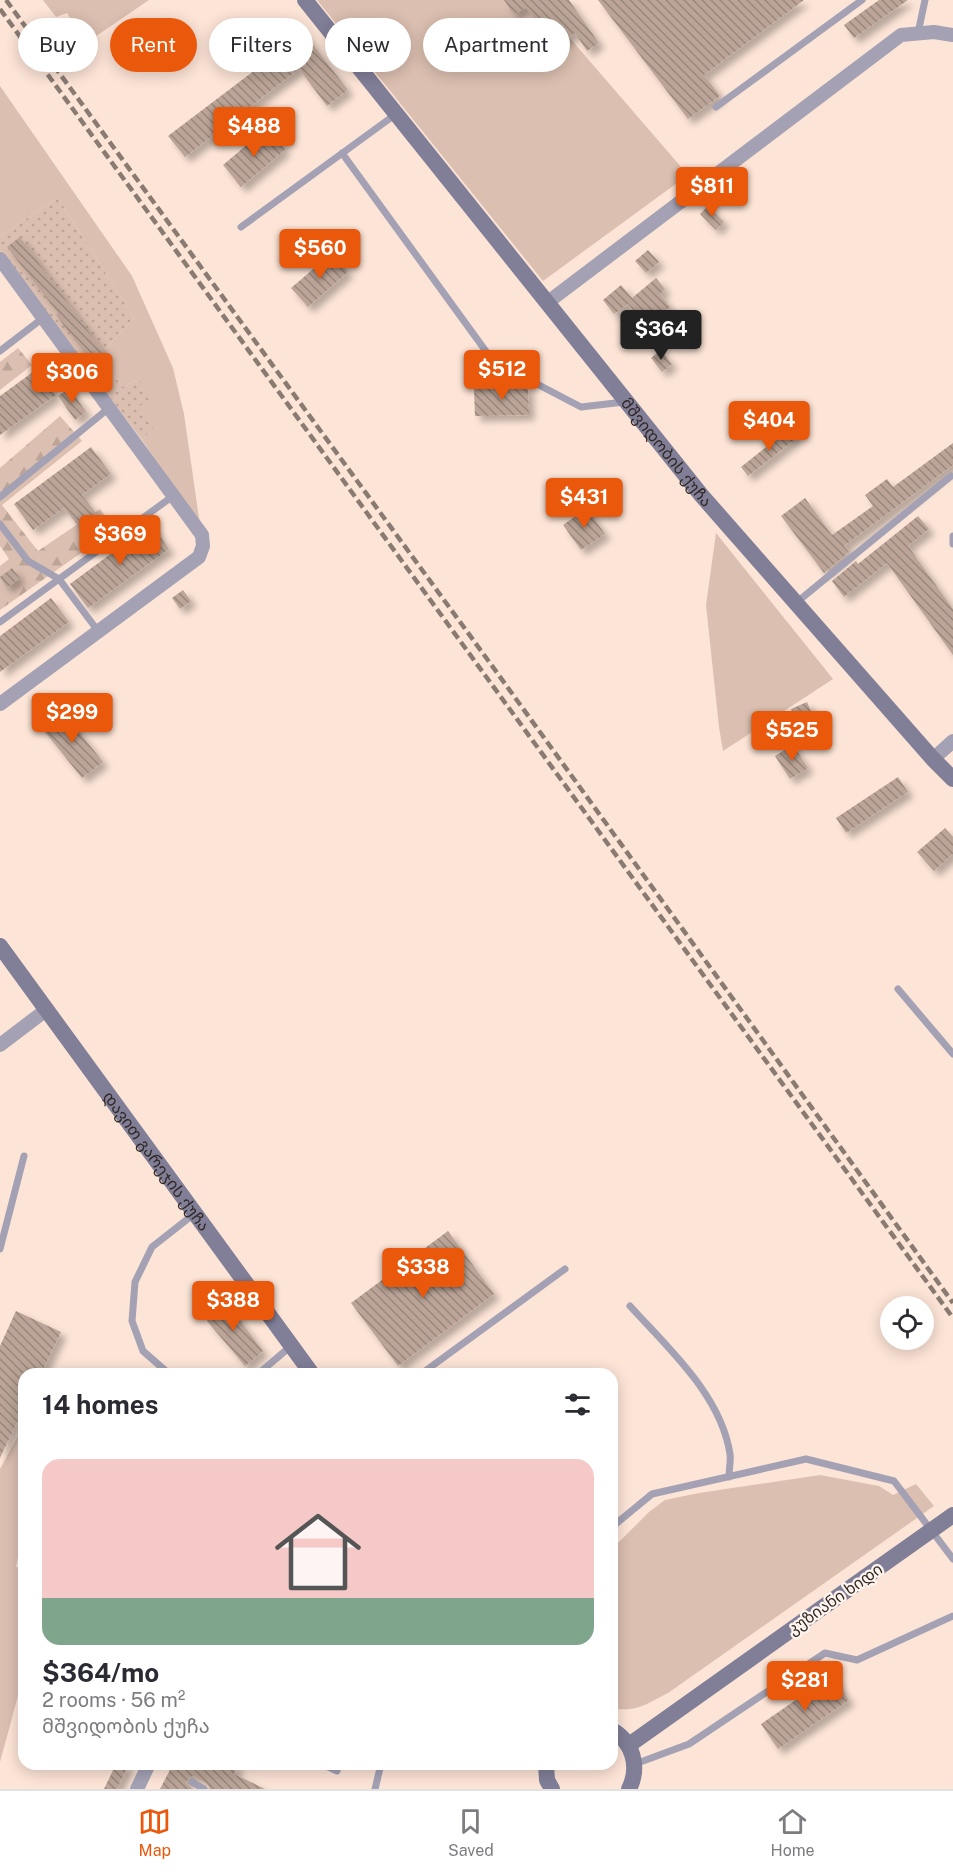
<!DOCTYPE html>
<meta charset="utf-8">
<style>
body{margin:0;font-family:"Public Sans","Noto Sans Georgian",sans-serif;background:#f7f7f7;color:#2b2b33;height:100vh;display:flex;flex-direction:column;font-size:22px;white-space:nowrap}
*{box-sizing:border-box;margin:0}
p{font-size:20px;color:#7c7c81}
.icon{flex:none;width:33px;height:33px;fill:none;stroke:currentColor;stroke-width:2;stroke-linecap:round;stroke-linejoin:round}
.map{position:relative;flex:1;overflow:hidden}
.sheet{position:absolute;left:18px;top:1368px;width:600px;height:402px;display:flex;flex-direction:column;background:#fff;border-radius:18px;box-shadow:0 3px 15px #0003}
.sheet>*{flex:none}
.guide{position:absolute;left:18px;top:18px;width:600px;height:54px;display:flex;gap:12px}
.tools{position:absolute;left:880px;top:1296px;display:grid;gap:12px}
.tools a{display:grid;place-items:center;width:54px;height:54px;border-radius:50%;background:#fff;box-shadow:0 3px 15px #0003;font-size:30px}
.price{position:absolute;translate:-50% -51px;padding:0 14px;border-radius:6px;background:#ea580c;color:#fff;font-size:20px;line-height:39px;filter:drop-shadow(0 2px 3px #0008)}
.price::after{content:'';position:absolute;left:50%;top:36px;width:18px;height:14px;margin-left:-9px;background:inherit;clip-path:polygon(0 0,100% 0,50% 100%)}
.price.active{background:#222;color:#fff}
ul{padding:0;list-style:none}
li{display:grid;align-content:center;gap:12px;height:318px;padding:0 24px}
li span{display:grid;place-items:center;height:186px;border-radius:18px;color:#555}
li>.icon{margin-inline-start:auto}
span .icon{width:108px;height:108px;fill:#fffc;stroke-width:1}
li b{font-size:26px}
h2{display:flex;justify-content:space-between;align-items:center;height:72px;padding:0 24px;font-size:26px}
.pill{padding:0 21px;border-radius:27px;background:#fff;box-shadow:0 3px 15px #0003;font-size:21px;line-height:54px}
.pill.active{background:#ea580c;color:#fff}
.dock{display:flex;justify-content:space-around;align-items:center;height:84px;border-top:2px solid #e1e1e2;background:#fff;font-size:16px;color:#7c7c81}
.dock a{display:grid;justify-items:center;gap:3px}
.dock .active{color:#ea580c}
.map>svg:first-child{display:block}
</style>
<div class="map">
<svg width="953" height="1789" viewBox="0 0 953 1789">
<defs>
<pattern id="forest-firs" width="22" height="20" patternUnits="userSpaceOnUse" patternTransform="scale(1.5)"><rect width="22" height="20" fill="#dbbfb0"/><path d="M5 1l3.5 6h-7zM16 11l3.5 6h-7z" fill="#bca497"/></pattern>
<pattern id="garden-dots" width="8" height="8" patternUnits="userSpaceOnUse" patternTransform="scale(1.5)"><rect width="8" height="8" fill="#dbbfb0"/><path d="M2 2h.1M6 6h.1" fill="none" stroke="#bca497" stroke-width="1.8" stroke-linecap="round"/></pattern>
<pattern id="building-back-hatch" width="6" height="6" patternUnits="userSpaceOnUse" patternTransform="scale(1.5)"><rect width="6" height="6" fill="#bca598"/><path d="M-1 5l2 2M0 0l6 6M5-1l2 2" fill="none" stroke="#99867c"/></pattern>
<filter id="shadow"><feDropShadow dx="5.5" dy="5.5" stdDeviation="3" flood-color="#0004"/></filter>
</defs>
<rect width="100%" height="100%" fill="#fce4d6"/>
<!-- grass -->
<path fill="#dbbfb0" d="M43,0H149L86,43L67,13L56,17Z
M317,0H537L688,175L543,281Z
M0,86L132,276L173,368L184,414L200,525L142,440L153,427L137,407L139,379L123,387L98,357L134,318L58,198L0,236Z
M716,533L833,679L723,751L719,727L706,605Z
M24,1425V1526L16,1567L24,1569V1674L0,1762V1469Z
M820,1475L879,1486L893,1495L916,1484L934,1506L668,1693C650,1702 632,1715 612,1707V1549L649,1512L665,1500L699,1493Z"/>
<!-- forest -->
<path fill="url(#forest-firs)" d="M18,348L32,365L0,390V362Z
M60,416L82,441L2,505L38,551L100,509L115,529L0,610V566L9,559L0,546V468Z"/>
<!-- garden -->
<path fill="url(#garden-dots)" d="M58,198L134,318L98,357L123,387L139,379L150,399L138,407L154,427L142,440L0,251V236Z"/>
<!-- building -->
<path fill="url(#building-back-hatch)" filter="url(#shadow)" d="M504,0H569L599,43L587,51L575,33L555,48L526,7L514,15Z
M598,0H804L704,75L720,96L688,119Z
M879,0H908L854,38L844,25Z
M304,33L348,90L327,106L299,69L185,157L168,136Z
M267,128L285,150L241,187L223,165Z
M708,206L724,222L716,230L700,214Z
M20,237L103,351L90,360L56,315L58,313L7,247Z
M648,250L659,262L646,273L635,261Z
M332,253L348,272L308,307L291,288Z
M656,278L665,289L660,294L670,307L646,326L628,304L614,314L603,300L621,285L632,298Z
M661,350L672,364L662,372L651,358Z
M37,369L56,395L0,435V396Z
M528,386L529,415L475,416L474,388Z
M70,388L86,412L75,420L58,396Z
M789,429L797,438L748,476L741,467Z
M953,443V465L844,546L849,552L824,573L781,516L805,498L832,535L873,506L865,495L887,479L893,487Z
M91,447L111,474L82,495L104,523L86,536L64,508L33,530L14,504Z
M587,508L605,534L581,550L563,525Z
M918,516L929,529L908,546L953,609V655L887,563L844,597L832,581L856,561L858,564Z
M151,524L169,549L88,608L70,584Z
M12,568L20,578L7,588L0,577Z
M183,590L191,601L180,609L172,598Z
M51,598L69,622L0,672V636Z
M807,702L812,713L796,720L791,709Z
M62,710L103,762L82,778L41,727Z
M793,745L808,768L790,779L775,756Z
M898,777L908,792L846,833L836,818Z
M945,828L953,837V854L934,871L917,852Z
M448,1231L494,1294L398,1366L351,1303Z
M219,1293L263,1351L245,1366L207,1321Z
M16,1311L61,1332L41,1374H24V1408L0,1458V1346Z
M832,1675L849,1700L778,1749L761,1724Z
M116,1764H129L117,1789H104Z
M173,1764H239L234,1774L265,1789H210L207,1784L193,1776L188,1779L186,1783L193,1789H160Z"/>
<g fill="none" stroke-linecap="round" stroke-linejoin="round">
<!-- service -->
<path stroke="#a3a1b3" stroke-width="7" d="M918,33L925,0
M716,107L862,0
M342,153L493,361L581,407L624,402
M241,227L396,114
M0,351L43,318
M0,497L109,408
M0,524L28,561L59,579L98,631
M953,536V544
M797,602L951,476
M0,622L173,496
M898,989L953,1054
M0,1249L24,1156
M630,1306C668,1348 721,1395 730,1454C731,1461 729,1469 729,1477
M167,1372L143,1351L132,1321L135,1282L152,1247L194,1214
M258,1374L291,1346
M421,1374L565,1269
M612,1527L652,1494L806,1459L894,1481L953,1559
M322,1764L337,1771
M635,1764L689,1744L825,1653L857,1660L953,1616
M192,1782L204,1789
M375,1789L381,1764"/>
<!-- minor -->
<path stroke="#a3a1b3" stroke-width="14" d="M0,259L202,535L203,546L199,557L0,704
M548,302L901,35L934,32L953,35
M933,759L953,741
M0,1045L46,1010
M137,1789L149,1764"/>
<!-- secondary -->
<g stroke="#817e98" stroke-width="16">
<path id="s1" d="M305,0L702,496L933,759L953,779"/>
<path id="s2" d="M0,946L312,1374"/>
<path d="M612,1730C633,1742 640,1767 629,1789"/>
<path d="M629,1745L864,1578"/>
<path d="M546,1764L547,1780L552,1789"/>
</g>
<!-- rail -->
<path stroke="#8a7b72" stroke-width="4.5" stroke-dasharray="9 4.5" stroke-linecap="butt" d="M6,0L490,663L953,1303
M0,9L953,1318"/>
<!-- secondary-bridge -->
<path stroke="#817e98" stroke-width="16" d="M864,1578L953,1515"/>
</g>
<g text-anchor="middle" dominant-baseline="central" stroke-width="4.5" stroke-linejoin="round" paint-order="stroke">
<!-- street labels -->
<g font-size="16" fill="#312823" stroke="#fef5ef">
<text stroke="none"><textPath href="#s1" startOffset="579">მშვიდობის ქუჩა</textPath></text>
<text stroke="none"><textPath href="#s2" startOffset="266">დავით გარეჯის ქუჩა</textPath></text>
<text transform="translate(835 1599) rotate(-35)">კუზიანი ხიდი</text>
</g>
</g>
</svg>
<div class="tools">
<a><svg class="icon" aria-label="locate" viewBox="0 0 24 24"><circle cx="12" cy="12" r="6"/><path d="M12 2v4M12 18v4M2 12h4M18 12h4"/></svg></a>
</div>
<b class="price" style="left:254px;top:158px">$488</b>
<b class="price" style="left:712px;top:218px">$811</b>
<b class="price" style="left:320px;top:280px">$560</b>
<b class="price active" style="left:661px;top:361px">$364</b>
<b class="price" style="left:502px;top:401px">$512</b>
<b class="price" style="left:72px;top:404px">$306</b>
<b class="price" style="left:769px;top:452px">$404</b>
<b class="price" style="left:584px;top:529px">$431</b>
<b class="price" style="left:120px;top:566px">$369</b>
<b class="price" style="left:72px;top:744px">$299</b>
<b class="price" style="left:792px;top:762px">$525</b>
<b class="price" style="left:423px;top:1299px">$338</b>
<b class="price" style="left:233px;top:1332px">$388</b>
<b class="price" style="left:805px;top:1712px">$281</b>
<div class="guide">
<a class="pill">Buy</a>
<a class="pill active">Rent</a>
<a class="pill">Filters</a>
<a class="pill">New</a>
<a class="pill">Apartment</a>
</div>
<section class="sheet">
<h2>14 homes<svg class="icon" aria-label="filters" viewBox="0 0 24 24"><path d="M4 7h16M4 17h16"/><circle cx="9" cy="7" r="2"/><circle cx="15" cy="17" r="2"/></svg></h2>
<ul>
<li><span style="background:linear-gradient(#f6c9c9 75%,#7fa58c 0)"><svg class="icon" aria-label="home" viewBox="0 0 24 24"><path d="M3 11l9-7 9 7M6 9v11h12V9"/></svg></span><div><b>$364/mo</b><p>2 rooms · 56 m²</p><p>მშვიდობის ქუჩა</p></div></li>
</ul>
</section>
</div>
<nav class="dock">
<a class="active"><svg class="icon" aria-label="map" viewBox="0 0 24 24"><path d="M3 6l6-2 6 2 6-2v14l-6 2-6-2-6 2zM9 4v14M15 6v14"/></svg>Map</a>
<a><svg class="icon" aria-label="saved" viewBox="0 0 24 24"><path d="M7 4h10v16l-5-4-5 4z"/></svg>Saved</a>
<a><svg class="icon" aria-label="home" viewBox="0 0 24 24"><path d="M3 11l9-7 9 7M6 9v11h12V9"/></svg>Home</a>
</nav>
